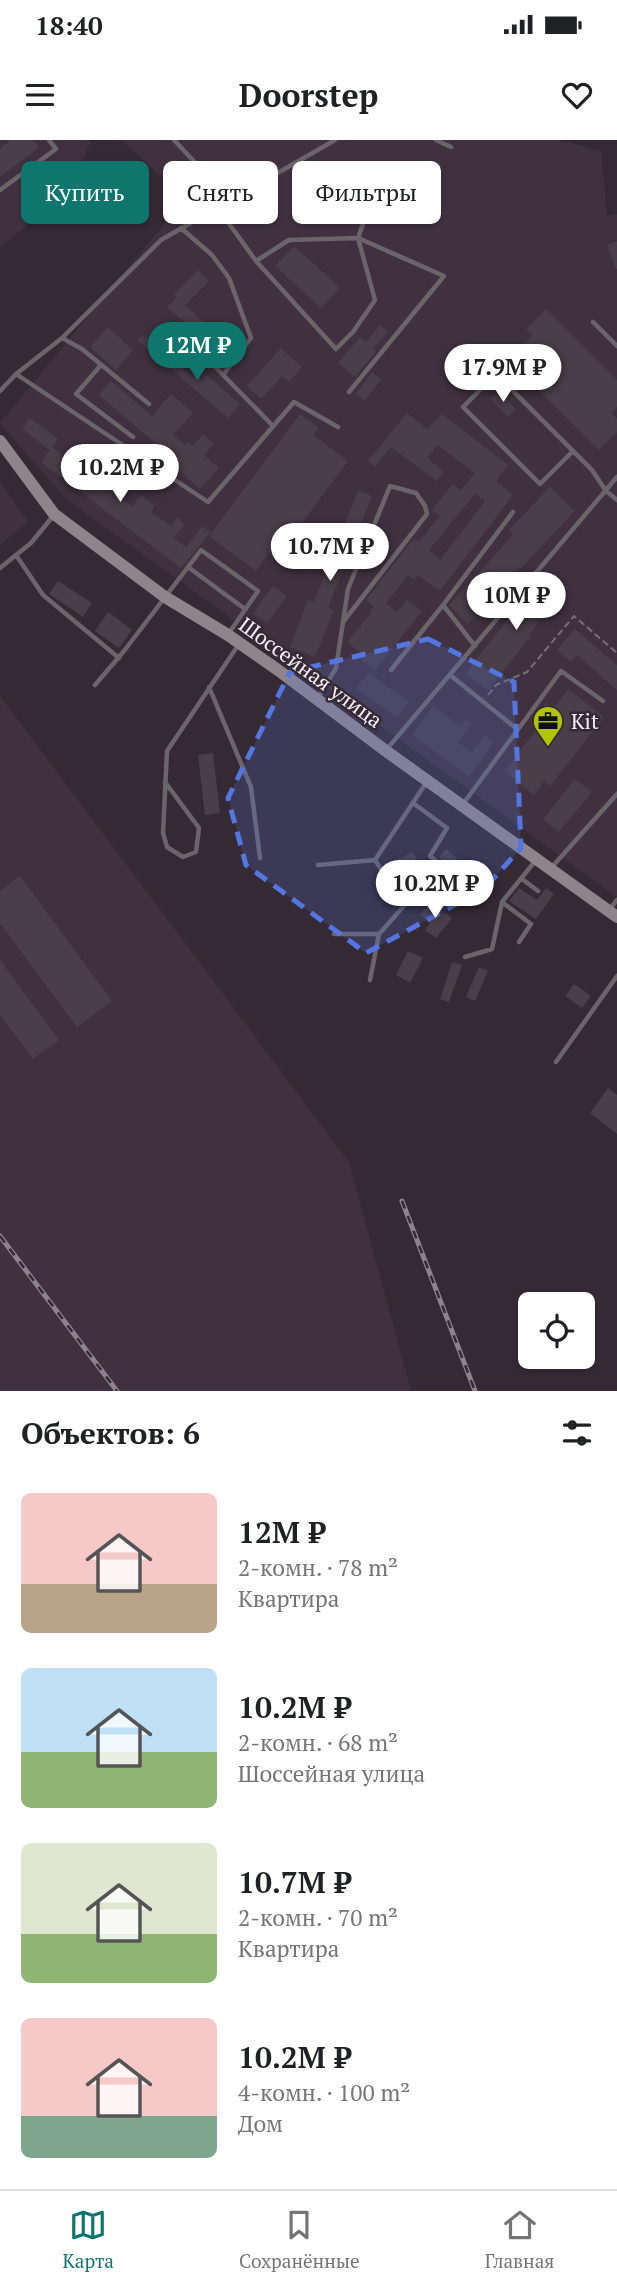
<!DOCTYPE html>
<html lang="ru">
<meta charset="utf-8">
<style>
body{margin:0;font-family:"PT Serif",serif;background:#f2f2f2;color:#202124;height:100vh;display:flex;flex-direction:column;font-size:26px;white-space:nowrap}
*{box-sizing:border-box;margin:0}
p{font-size:23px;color:#757577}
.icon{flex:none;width:38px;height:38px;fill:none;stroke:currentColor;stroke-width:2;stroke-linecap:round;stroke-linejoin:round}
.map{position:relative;height:1251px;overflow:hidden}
.drawer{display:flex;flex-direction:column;background:#fff;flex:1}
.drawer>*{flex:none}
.hud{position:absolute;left:21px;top:21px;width:576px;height:63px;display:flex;gap:14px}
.buttons{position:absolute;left:518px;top:1152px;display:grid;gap:14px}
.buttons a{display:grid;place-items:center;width:77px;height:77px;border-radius:10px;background:#fff;box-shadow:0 2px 5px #0004;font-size:35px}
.price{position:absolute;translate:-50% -60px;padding:0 16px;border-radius:24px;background:#fff;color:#222;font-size:23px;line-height:46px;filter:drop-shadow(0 2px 4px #0008)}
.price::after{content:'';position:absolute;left:50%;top:42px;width:21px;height:16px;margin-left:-10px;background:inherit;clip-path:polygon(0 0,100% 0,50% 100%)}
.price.on{background:#0f766e;color:#fff}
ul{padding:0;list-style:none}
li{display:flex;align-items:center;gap:21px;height:175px;padding:0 21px}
li span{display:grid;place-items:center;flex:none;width:196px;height:140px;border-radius:10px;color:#555}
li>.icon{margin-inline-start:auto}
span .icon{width:84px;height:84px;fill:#fffc;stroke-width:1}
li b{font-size:30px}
h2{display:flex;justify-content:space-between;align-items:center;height:84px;padding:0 21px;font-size:30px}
.tag{padding:0 24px;border-radius:10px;background:#fff;box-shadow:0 2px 5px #0004;font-size:24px;line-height:63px}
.tag.on{background:#0f766e;color:#fff}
.status{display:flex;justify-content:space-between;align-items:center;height:49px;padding:0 35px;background:#fff;direction:ltr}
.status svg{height:19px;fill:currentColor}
header{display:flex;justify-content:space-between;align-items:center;height:91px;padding:0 21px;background:#fff;font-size:32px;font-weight:600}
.dock{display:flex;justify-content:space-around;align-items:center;height:98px;border-top:2px solid #e0e0e0;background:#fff;font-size:19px;color:#757577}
.dock a{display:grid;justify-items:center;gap:4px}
.dock .on{color:#0f766e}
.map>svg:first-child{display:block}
</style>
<div class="status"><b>18:40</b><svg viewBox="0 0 49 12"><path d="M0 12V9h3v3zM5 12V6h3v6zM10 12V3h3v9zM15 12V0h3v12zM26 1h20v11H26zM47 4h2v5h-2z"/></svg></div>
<header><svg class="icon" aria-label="menu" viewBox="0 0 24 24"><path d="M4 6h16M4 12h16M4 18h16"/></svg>Doorstep<svg class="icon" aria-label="heart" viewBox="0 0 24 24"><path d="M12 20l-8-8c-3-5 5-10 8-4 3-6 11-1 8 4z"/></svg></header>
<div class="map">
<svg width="617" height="1251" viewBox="0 0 617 1251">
<rect width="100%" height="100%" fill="#352a34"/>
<!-- built -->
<path fill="#413140" d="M0,0H91L72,49L0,107Z
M122,0H559L601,11L607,76L617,74V757L66,359L0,283L185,59Z
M0,342L28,382L0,404Z
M0,556L349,1022L411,1251H0Z"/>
<!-- building -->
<path fill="#493e49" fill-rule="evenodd" d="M11,0H33L39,7L0,37V9Z
M617,101V129H616L607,105Z
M294,106L340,148L321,168L275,126Z
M198,130L209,141L185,165L215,192L207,201L167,167L177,157L174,154Z
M546,169L617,240V267L611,273L617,279V292L599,310L508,220L533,195L526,189Z
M380,185L388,192L373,209L376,211L355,237L338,223L360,197L366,202Z
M108,187L133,210L116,230L90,207Z
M143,195L193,237L195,235L202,241L206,235L240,264L228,278L138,201Z
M281,208L302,227L289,242L282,236L261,259L247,246Z
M372,232L381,240L364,261L356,254Z
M111,241L152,276L171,254L193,273L173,295L185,305L188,302L193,306L203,294L214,304L204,315L219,328L200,349L170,323L174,319L99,255Z
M499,251L516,269L508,277L490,259Z
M407,273L427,289L442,274L508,325L496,341L513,355L440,451L418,435L414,440L408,435L386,463L397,472L407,460L422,471L375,531L360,519L363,515L347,502L371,473L369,472L374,467L366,460L414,398L419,402L440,376L432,370L453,344L461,350L475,333L437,305L427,318L444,332L436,341L391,307L375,327L368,321ZM475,354L485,361L440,420L429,410Z
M300,274L319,288L313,295L348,321L275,419L268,414L256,431L209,396Z
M30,278L58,299L52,307L127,363L133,366L141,355L155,366L151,372L171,386L178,377L184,385L174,398L186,407L202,386L211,392L181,428L41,322L50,310L22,289Z
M550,347L575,371L468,484L449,465L513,395L509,390Z
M358,350L372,356L328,468L334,470L315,517L290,507L308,460L314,462Z
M547,431L568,448L529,494L531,496L487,551L465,533Z
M58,441L92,463L83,477L49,454Z
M273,446L287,456L267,483L253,473Z
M108,472L132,490L119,508L95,491Z
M575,489L617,525V550L577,515L571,522L557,510Z
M368,532L409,562L397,578L356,548Z
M568,549L604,577L550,646L544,641L534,655L504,631L541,584L534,578L546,563L553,569Z
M433,566L460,586L465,579L472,584L458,602L472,612L485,595L494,602L469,637L412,595Z
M213,613L220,673L205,675L198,615Z
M575,639L592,652L559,692L543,679Z
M446,709L469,729L461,739L439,717Z
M413,712L432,752L416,760L397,720Z
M20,736L112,861L77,887L0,783V751Z
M519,748L537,760L546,748L554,754L536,779L509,761Z
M430,762L452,778L436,798L425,790L430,783L420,775Z
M408,811L423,818L410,843L396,835Z
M0,820L59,900L33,919L0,875Z
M452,822L462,825L449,862L440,859Z
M479,827L488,831L475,861L466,857Z
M574,844L591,856L582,868L565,856Z
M608,948L617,955V994L590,973Z"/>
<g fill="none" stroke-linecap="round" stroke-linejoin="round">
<!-- path -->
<path stroke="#776e77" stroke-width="2" stroke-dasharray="7 3.5" stroke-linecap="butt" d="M488,555L496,545L527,532L574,476L617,513"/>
<!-- service -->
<path stroke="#6b656b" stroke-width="4.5" d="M174,0L230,60
M436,0L451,7
M0,50L56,9L49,0
M217,67L256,121L336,209L353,192L375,160L358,98L372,59L400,39L423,31
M181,88L212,115L229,138L251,198L223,235
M256,121L289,100L358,98L444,136L349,252
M593,182L617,206
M185,196L273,286
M62,198L82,209L149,264
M101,225L76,254L133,297
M16,234L208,362L294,262L338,287
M0,251L16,234L62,198L161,100L335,0
M573,311L540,344L463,267L496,234L592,330L606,351L617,360
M16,415L43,455L119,518
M188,427L245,469
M0,428L31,403L54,375
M475,506L443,465L513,372
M391,530L443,465
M450,535L517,589
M95,545L124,511L201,410L258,451L229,493
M209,547L251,647L260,718
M318,558L336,528L348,449L390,346L416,353L425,366L427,374L343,482
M386,610L617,337
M165,642L199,688L196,712L183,717L167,707L163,693L167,611L239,504
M413,663L447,688L430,716L447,730
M463,664L561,531L603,561
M318,725L375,720
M551,728L617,654
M522,739L538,751
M502,762L531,784L519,802
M609,770L617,760
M334,794H379L404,766L375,720L426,643
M465,817L492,809L502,762L536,720
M370,840L379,794
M556,922L617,836"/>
<!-- secondary -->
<path stroke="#8d848c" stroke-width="12" d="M0,301L54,374L165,457L228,495L278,530L386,611L617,777"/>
<!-- rail casing -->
<g stroke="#8d838c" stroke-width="5">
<path id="rail" d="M402,1061L475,1251
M0,1096L117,1251"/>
</g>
<!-- rail -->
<use href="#rail" stroke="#352a34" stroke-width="2.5" stroke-dasharray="8" stroke-linecap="butt"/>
</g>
<!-- marked area -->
<path fill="#5376e0" fill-opacity="0.2" stroke="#5376e0" stroke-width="5" stroke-dasharray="14 9" stroke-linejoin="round" d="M428,499L514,542L521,708L484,749L366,813L246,725L228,658L290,532Z"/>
<!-- icons -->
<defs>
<g id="office-pin" transform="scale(1.575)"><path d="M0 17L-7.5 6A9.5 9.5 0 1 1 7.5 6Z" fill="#afc505" stroke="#352a34"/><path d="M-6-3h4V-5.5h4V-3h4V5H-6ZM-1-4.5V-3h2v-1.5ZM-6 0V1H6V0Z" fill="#111"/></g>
</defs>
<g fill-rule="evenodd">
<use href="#office-pin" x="548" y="581"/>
</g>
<g text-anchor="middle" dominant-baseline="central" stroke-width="5" stroke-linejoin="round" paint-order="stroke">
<!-- street labels -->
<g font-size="21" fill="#f6eff6" stroke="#352a34">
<text transform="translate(311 532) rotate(36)">Шоссейная улица</text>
</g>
<!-- poi labels -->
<g font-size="21" fill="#f6eff6" stroke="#352a34" text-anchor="start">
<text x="571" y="581">Kit</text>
</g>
</g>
</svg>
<div class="buttons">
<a><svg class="icon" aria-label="locate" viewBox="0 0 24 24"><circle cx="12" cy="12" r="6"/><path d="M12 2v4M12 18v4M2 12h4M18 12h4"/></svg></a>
</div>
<b class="price on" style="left:197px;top:242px">12M ₽</b>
<b class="price" style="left:503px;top:264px">17.9M ₽</b>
<b class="price" style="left:120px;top:364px">10.2M ₽</b>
<b class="price" style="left:330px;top:443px">10.7M ₽</b>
<b class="price" style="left:516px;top:492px">10M ₽</b>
<b class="price" style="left:435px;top:780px">10.2M ₽</b>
<div class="hud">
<a class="tag on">Купить</a>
<a class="tag">Снять</a>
<a class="tag">Фильтры</a>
</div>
</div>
<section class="drawer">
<h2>Объектов: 6<svg class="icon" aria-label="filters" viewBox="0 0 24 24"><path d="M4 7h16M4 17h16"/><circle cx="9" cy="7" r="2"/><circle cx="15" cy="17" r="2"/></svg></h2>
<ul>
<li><span style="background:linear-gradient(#f6c9c9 65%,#b9a48a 0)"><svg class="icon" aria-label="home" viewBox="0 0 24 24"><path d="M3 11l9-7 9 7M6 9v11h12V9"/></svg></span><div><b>12M ₽</b><p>2-комн. · 78 m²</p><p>Квартира</p></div></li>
<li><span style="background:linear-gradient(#bfe0f5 60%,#8fb573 0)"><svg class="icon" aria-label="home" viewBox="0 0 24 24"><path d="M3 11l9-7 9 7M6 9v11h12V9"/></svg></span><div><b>10.2M ₽</b><p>2-комн. · 68 m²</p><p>Шоссейная улица</p></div></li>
<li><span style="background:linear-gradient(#dfe7d0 65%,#8fb573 0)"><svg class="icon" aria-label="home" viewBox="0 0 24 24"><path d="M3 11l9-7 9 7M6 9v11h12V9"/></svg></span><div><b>10.7M ₽</b><p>2-комн. · 70 m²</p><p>Квартира</p></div></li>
<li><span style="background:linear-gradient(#f6c9c9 70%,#7fa58c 0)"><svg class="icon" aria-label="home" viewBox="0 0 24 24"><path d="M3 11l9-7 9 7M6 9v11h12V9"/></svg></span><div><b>10.2M ₽</b><p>4-комн. · 100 m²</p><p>Дом</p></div></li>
</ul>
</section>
<nav class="dock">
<a class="on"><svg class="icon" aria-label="map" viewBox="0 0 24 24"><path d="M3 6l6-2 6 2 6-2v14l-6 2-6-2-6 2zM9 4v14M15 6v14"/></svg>Карта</a>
<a><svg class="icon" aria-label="saved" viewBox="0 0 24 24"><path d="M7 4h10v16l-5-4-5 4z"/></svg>Сохранённые</a>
<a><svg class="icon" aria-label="home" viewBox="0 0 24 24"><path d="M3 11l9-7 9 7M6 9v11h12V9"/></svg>Главная</a>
</nav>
